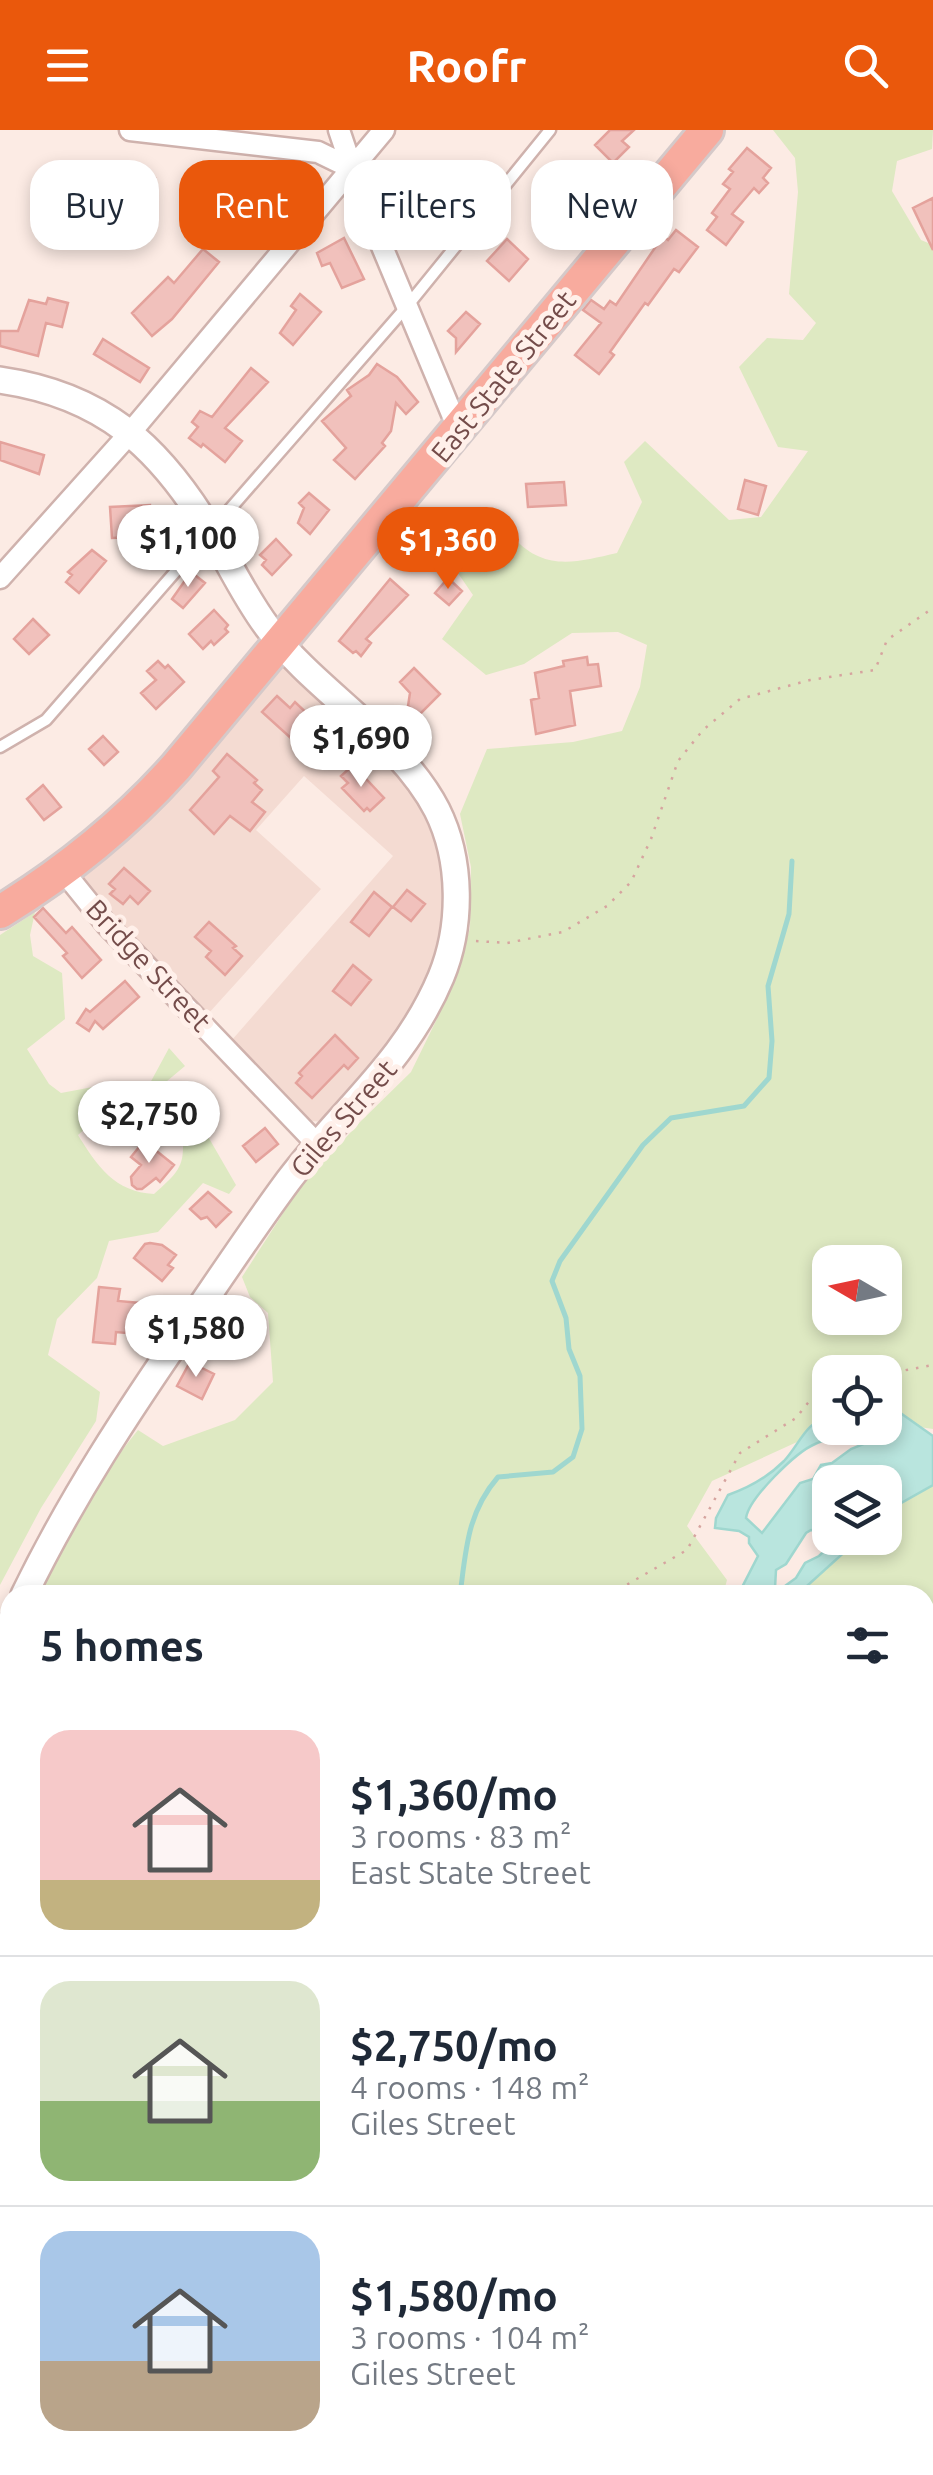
<!DOCTYPE html>
<meta charset="utf-8">
<style>
body{margin:0;font-family:Ubuntu,sans-serif;background:#f2f2f3;color:#1f2937;height:100vh;display:flex;flex-direction:column;font-size:38px;white-space:nowrap}
*{box-sizing:border-box;margin:0}
p{font-size:32px;color:#747a83}
.icon{flex:none;width:55px;height:55px;fill:none;stroke:currentColor;stroke-width:2;stroke-linecap:round;stroke-linejoin:round}
.map{position:relative;flex:1;overflow:hidden}
.sheet{position:absolute;left:0px;top:1455px;width:935px;height:890px;display:flex;flex-direction:column;background:#fff;border-radius:30px 30px 0 0;box-shadow:0 5px 15px #0003}
.sheet>*{flex:none}
.banner{position:absolute;left:30px;top:30px;width:875px;height:90px;display:flex;gap:20px}
.needle{width:65px;rotate:279deg}
.buttons{position:absolute;left:812px;top:1115px;display:grid;gap:20px}
.buttons a{display:grid;place-items:center;width:90px;height:90px;border-radius:20px;background:#fff;box-shadow:0 5px 15px #0003;font-size:50px}
.price{position:absolute;translate:-50% -85px;padding:0 22px;border-radius:35px;background:#fff;color:#222;font-size:32px;line-height:65px;filter:drop-shadow(0 2px 5px #0008)}
.price::after{content:'';position:absolute;left:50%;top:60px;width:30px;height:22px;margin-left:-15px;background:inherit;clip-path:polygon(0 0,100% 0,50% 100%)}
.price.active{background:#ea580c;color:#fff}
ul{padding:0;list-style:none}
li{display:flex;align-items:center;gap:30px;height:250px;padding:0 40px}
li+li{border-top:2px solid #e0e1e3}
li span{display:grid;place-items:center;flex:none;width:280px;height:200px;border-radius:30px;color:#555}
li>.icon{margin-inline-start:auto}
span .icon{width:120px;height:120px;fill:#fffc;stroke-width:1}
li b{font-size:42px}
h2{display:flex;justify-content:space-between;align-items:center;height:120px;padding:0 40px;font-size:42px}
.tag{padding:0 35px;border-radius:30px;background:#fff;box-shadow:0 5px 15px #0003;font-size:35px;line-height:90px}
.tag.active{background:#ea580c;color:#fff}
header{display:flex;justify-content:space-between;align-items:center;height:130px;padding:0 40px;background:#ea580c;color:#fff;font-size:45px;font-weight:700}
.map>svg:first-child{display:block}
</style>
<header><svg class="icon" aria-label="menu" viewBox="0 0 24 24"><path d="M4 6h16M4 12h16M4 18h16"/></svg>Roofr<svg class="icon" aria-label="search" viewBox="0 0 24 24"><circle cx="10" cy="10" r="6"/><path d="M15 15l6 6"/></svg></header>
<div class="map">
<svg width="933" height="2345" viewBox="0 0 933 2345">
<rect width="100%" height="100%" fill="#fcebe4"/>
<!-- residential -->
<path fill="#f4dbd2" d="M282,535L312,560L405,654L423,683L438,721L444,757L443,789L433,838L410,888L385,926L324,992L311,991L231,911L393,726L304,646L256,700L321,759L208,884L82,754V749L150,690Z"/>
<!-- green -->
<path fill="#dee9c2" fill-rule="evenodd" d="M773,0H933L932,19L897,31L892,61L921,110L933,115V1299L885,1292V1242H830V1297L712,1351L687,1396L727,1450L723,1465H39C68,1408 97,1350 138,1300L163,1316L235,1290L273,1252L268,1183L250,1167L242,1147L298,1060L360,992L411,942L454,854L470,798L471,737L460,684L487,619L573,612L622,601L640,557L647,515L618,502L572,503L524,534L486,545L442,509L473,465L453,436L475,415L514,408C545,442 577,432 617,423L642,372L624,332L645,311L729,390L761,387L808,321L778,317L739,237L767,208L803,210L816,193L789,164L798,62L795,28ZM830,1132H885V1188H830Z
M35,782L30,805L33,826L62,843L65,889L27,919L49,954L61,963L114,953L149,955L169,918L185,936L142,972L104,982L78,1005C97,1036 115,1062 154,1064C178,1042 186,1037 182,1003L195,984L236,1055L229,1064L203,1053L158,1102L109,1111L97,1148L57,1189L48,1225L100,1262L96,1291L41,1378L0,1455V805Z
M933,1355V2345H809L790,2335H925V1465H797L860,1408H885V1382Z
M10,1525V1725L0,1728V1550Z
M10,1750V1818L0,1815V1755Z
M0,2105L10,2111V2335H669L658,2345H0Z"/>
<!-- water -->
<path fill="#b9e5de" stroke="#9fd7cf" stroke-width="2.5" fill-rule="evenodd" d="M885,1282H899L933,1306V1355L885,1382V1352H830C830,1372 830,1386 820,1401L811,1400L806,1403L786,1434L776,1440L775,1458L778,1461L796,1448L805,1433L819,1426L838,1408H860L797,1465H738L758,1426L749,1413V1407L739,1401L715,1398L716,1388L728,1365C748,1358 769,1346 784,1331C800,1314 805,1292 830,1286V1298H885ZM870,1303L883,1306L851,1319L832,1333L821,1335L813,1349L800,1353L762,1403L746,1388C749,1368 796,1322 815,1314C831,1307 852,1306 870,1303Z
M0,1821L10,1826V1949L0,1942Z"/>
<g fill="none" stroke-linecap="round" stroke-linejoin="round">
<!-- stream -->
<path stroke="#9fd7cf" stroke-width="5" d="M460,1465C466,1420 467,1383 498,1347L553,1342L573,1327L582,1299L580,1246L569,1219L566,1188L552,1151L560,1131L643,1015L671,988L744,976L769,948L772,911L768,856L789,784L792,731"/>
</g>
<!-- building -->
<path fill="#f1c1bc" stroke="#e4a29c" stroke-width="2.5" d="M610,0H634L622,11L629,17L613,33L595,15Z
M747,18L771,38L763,48L768,53L759,63L754,58L732,84L743,92L726,115L707,100L717,87L712,83L730,59L723,54L733,42L729,39Z
M51,34L69,52L84,38L95,49L66,77L71,81L58,94L37,72L43,62L34,52Z
M110,42L155,48L149,90L121,86L124,69L107,64Z
M568,53L578,62L573,68L580,79L570,90L566,87L563,91L547,76Z
M443,59L455,72L462,65L472,76L459,88L454,83L442,95L424,76Z
M244,62L252,68L257,63L268,72L246,99L227,83Z
M933,68V120L913,78Z
M676,100L698,117L679,142L674,139L648,175L645,173L610,222L614,225L599,244L575,225L601,193L583,180L591,170L604,179L610,171L616,175L663,106L668,110Z
M344,108L364,149L342,158L330,133L322,136L317,123Z
M507,109L528,129L509,151L487,131Z
M203,119L219,132L172,189L152,206L132,183L168,147L174,153Z
M300,164L321,182L293,215L280,203L296,180L291,176Z
M48,168L68,173L62,197L46,193L38,226L0,216V201H18L29,170L46,174Z
M466,182L480,194L456,222V208L448,201Z
M103,209L149,238L140,252L94,224Z
M377,234L397,247L418,272L406,284L396,273L391,301L382,313L385,316L355,349L334,330L346,318L322,291L351,266L347,260L369,245Z
M251,238L268,252L225,298L242,311L225,332L203,314L201,317L189,308L198,297L192,292L200,281L212,287Z
M0,312L44,325L39,344L0,330Z
M745,350L766,356L758,385L738,379Z
M564,352L566,375L528,377L526,354Z
M309,363L329,380L310,404L298,393L304,378L299,373Z
M150,375L151,386L164,385L165,399L137,400V407L112,408L110,377Z
M276,409L291,425L272,445L262,435L266,430L260,425Z
M92,420L106,431L79,463L66,452L72,445L68,442Z
M191,442L205,453L183,478L172,469Z
M448,448L462,461L449,475L435,463Z
M390,449L408,465L366,509L371,513L361,526L356,521L353,523L339,511Z
M214,480L228,495L225,499L228,502L214,515L211,511L203,519L189,504Z
M33,489L49,505L29,524L14,509Z
M587,527L588,535L598,534L601,556L570,561L575,595L536,604L531,570L539,568L535,543L564,536L563,531Z
M158,531L165,538L168,535L184,552L156,579L141,563L156,550L147,541Z
M414,538L440,564L418,586L408,576L410,563L400,552Z
M277,566L290,578L295,572L313,589L293,610L262,582Z
M103,606L118,622L104,635L89,619Z
M227,624L257,650L254,653L262,660L252,672L265,682L250,701L230,686L214,704L190,680L219,647L213,641Z
M353,635L384,668L370,681L367,678L364,681L342,658L348,653L341,646Z
M43,655L61,677L44,690L27,669Z
M124,738L150,761L138,774L130,766L123,774L110,764L115,759L109,754Z
M407,760L425,774L411,791L393,777Z
M374,762L392,777L369,806L351,792Z
M43,778L66,803L72,797L101,830L82,848L63,826L67,823L34,787Z
M209,792L236,816L233,818L242,826L225,845L206,827L211,821L195,807Z
M353,835L371,850L351,875L333,861Z
M125,851L139,867L103,899L95,891L89,901L77,893L86,879L90,882Z
M335,905L358,928L348,939L344,935L312,968L296,953L302,946L299,943Z
M265,998L278,1014L256,1032L243,1016Z
M144,1011L174,1035L160,1052L156,1048L142,1059H137L132,1055L131,1047L141,1035L131,1027Z
M208,1062L231,1082L216,1097L207,1087L201,1089L190,1079Z
M150,1113L162,1115L176,1125L168,1135L173,1138L162,1151L134,1128L145,1114Z
M99,1157L120,1159L118,1171L140,1173L138,1191L128,1190L126,1203L116,1202L115,1214L93,1212Z
M190,1232L214,1244L202,1269L177,1256Z"/>
<g fill="none" stroke-linecap="round" stroke-linejoin="round">
<!-- service casing -->
<g stroke="#cfb2ad" stroke-width="15">
<path id="service" d="M0,617L46,590L408,175L550,0
M0,1742L10,1737
M0,2015L10,2019
M0,2093L10,2098"/>
</g>
<!-- minor casing -->
<g stroke="#cfb2ad" stroke-width="25">
<path id="minor" d="M130,0L318,22L353,39
M339,0L363,71L459,301
M0,448L130,303L384,0
M64,742L106,794L318,1015"/>
</g>
<!-- tertiary casing -->
<g stroke="#cfb2ad" stroke-width="30">
<path id="tertiary" d="M0,250C104,265 160,317 212,404C230,435 246,469 268,498C316,562 400,608 437,680C462,730 462,796 441,847C405,933 342,979 288,1051C254,1097 222,1145 190,1192C129,1280 71,1368 24,1465
M0,1514L10,1494"/>
</g>
<!-- trunk casing -->
<g stroke="#d5c9c9" stroke-width="38">
<path id="trunk" d="M0,782C67,741 124,695 176,637L707,0"/>
</g>
<!-- path -->
<path stroke="#d6a49f" stroke-width="2.5" stroke-dasharray="2.5 8" stroke-linecap="butt" d="M476,811L507,813L563,802L607,776L631,752L651,709L678,631L703,600L740,569L810,550L875,540L887,510L933,478
M832,1242L835,1239L868,1242
M885,1244L933,1235
M609,1465L687,1420L740,1323L796,1288L830,1245
M925,1692L933,1678
M925,1973L933,1963
M426,2335L429,2345
M600,2345L612,2335"/>
<!-- service -->
<use href="#service" stroke="#fff" stroke-width="10"/>
<!-- minor -->
<use href="#minor" stroke="#fff" stroke-width="20"/>
<!-- tertiary -->
<use href="#tertiary" stroke="#fff" stroke-width="25"/>
<!-- trunk -->
<use href="#trunk" stroke="#f8ab9e" stroke-width="32"/>
</g>
<g text-anchor="middle" dominant-baseline="central" stroke-width="10" stroke-linejoin="round" paint-order="stroke">
<!-- street labels -->
<g font-size="28" fill="#744c4a" stroke="#fff0ea">
<text transform="translate(503 246) rotate(-51)">East State Street</text>
<text transform="translate(149 835) rotate(47)">Bridge Street</text>
<text transform="translate(343 988) rotate(-49)">Giles Street</text>
</g>
</g>
</svg>
<div class="buttons">
<a><svg class="needle" viewBox="-14 -14 28 28"><path d="M0-13l5 13h-10z" fill="#e53935"/><path d="M0 13l5-13h-10z" fill="#747a83"/></svg></a>
<a><svg class="icon" aria-label="locate" viewBox="0 0 24 24"><circle cx="12" cy="12" r="6"/><path d="M12 2v4M12 18v4M2 12h4M18 12h4"/></svg></a>
<a><svg class="icon" aria-label="layers" viewBox="0 0 24 24"><path d="M12 4l9 5-9 5-9-5zM3 14l9 5 9-5"/></svg></a>
</div>
<b class="price" style="left:188px;top:460px">$1,100</b>
<b class="price active" style="left:448px;top:462px">$1,360</b>
<b class="price" style="left:361px;top:660px">$1,690</b>
<b class="price" style="left:149px;top:1036px">$2,750</b>
<b class="price" style="left:196px;top:1250px">$1,580</b>
<div class="banner">
<a class="tag">Buy</a>
<a class="tag active">Rent</a>
<a class="tag">Filters</a>
<a class="tag">New</a>
</div>
<section class="sheet">
<h2>5 homes<svg class="icon" aria-label="filters" viewBox="0 0 24 24"><path d="M4 7h16M4 17h16"/><circle cx="9" cy="7" r="2"/><circle cx="15" cy="17" r="2"/></svg></h2>
<ul>
<li><span style="background:linear-gradient(#f6c9c9 75%,#c2b280 0)"><svg class="icon" aria-label="home" viewBox="0 0 24 24"><path d="M3 11l9-7 9 7M6 9v11h12V9"/></svg></span><div><b>$1,360/mo</b><p>3 rooms · 83 m²</p><p>East State Street</p></div></li>
<li><span style="background:linear-gradient(#dfe7d0 60%,#8fb573 0)"><svg class="icon" aria-label="home" viewBox="0 0 24 24"><path d="M3 11l9-7 9 7M6 9v11h12V9"/></svg></span><div><b>$2,750/mo</b><p>4 rooms · 148 m²</p><p>Giles Street</p></div></li>
<li><span style="background:linear-gradient(#a9c7e8 65%,#b9a48a 0)"><svg class="icon" aria-label="home" viewBox="0 0 24 24"><path d="M3 11l9-7 9 7M6 9v11h12V9"/></svg></span><div><b>$1,580/mo</b><p>3 rooms · 104 m²</p><p>Giles Street</p></div></li>
</ul>
</section>
</div>
